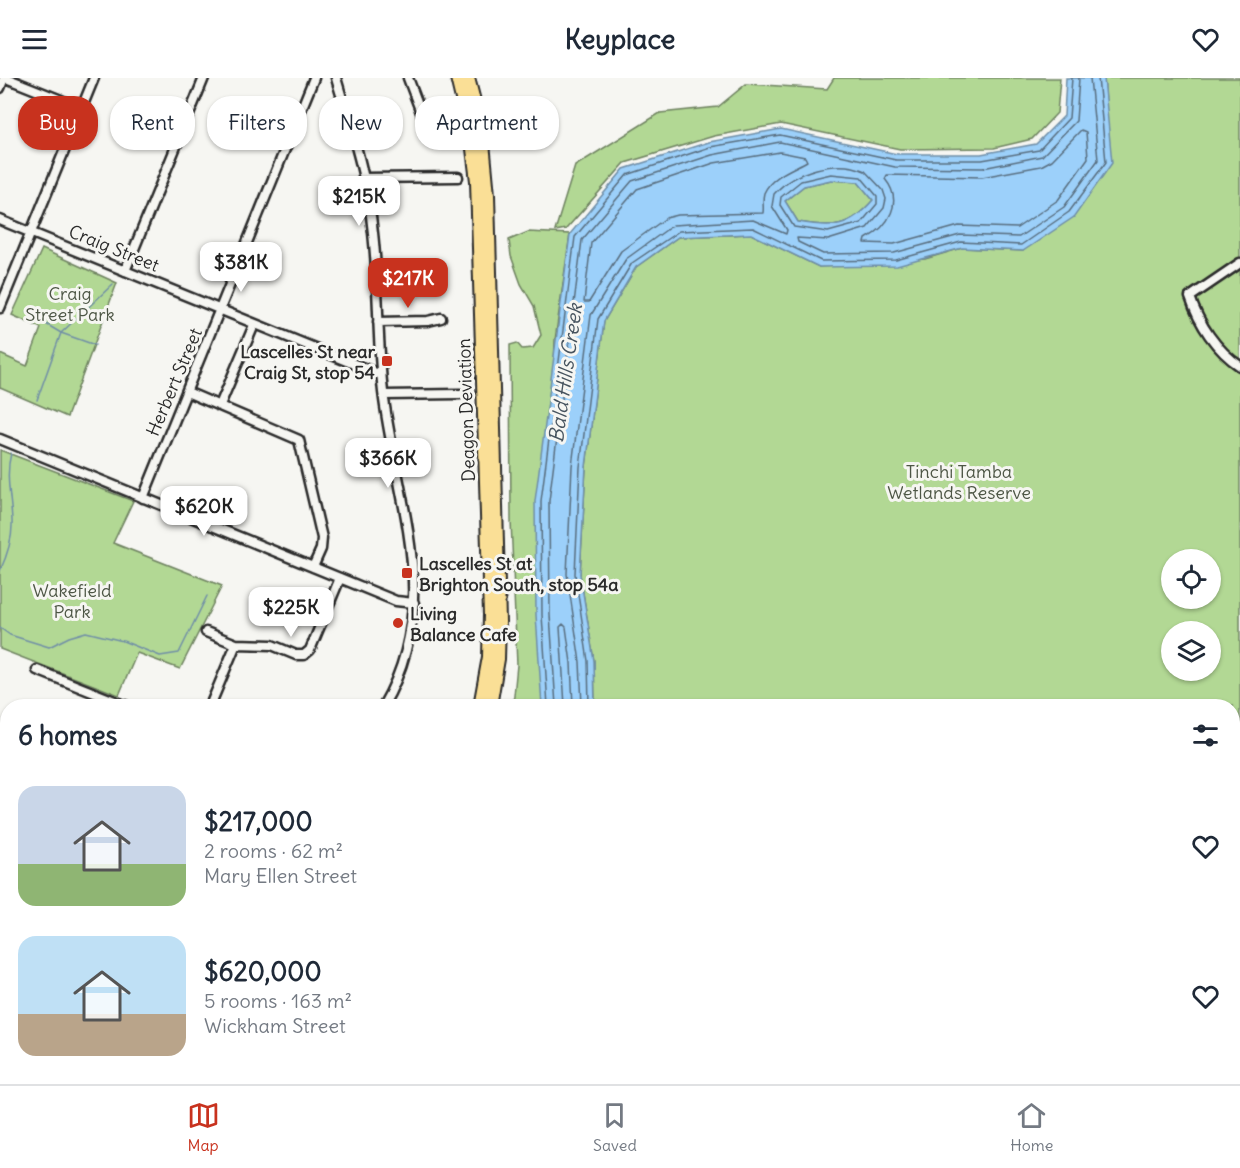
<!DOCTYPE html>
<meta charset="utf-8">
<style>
body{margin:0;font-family:Delius,sans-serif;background:#f6f6f7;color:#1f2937;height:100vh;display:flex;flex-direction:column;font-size:22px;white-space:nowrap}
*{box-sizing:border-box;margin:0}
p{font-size:20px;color:#747a83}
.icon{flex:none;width:33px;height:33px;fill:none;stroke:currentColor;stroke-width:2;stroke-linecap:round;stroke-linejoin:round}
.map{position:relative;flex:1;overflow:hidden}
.panel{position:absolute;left:0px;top:621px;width:1240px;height:386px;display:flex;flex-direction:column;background:#fff;border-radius:24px 24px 0 0;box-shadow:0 2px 4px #0004}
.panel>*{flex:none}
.guide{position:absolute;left:18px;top:18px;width:600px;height:54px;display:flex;gap:12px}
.tools{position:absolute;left:1161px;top:471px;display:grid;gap:12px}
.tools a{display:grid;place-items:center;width:60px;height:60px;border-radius:50%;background:#fff;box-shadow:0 2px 4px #0004;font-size:30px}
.price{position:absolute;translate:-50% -51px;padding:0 14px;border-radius:12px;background:#fff;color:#222;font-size:20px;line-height:39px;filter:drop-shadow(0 2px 3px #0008)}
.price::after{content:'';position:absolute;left:50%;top:36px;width:18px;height:14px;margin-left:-9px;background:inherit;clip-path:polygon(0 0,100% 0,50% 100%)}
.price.on{background:#c8321e;color:#fff}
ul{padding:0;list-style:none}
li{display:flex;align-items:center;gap:18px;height:150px;padding:0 18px}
li span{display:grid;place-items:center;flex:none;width:168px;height:120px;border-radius:18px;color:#555}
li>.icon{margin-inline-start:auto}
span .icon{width:72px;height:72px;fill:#fffc;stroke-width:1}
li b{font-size:26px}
h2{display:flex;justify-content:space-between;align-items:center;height:72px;padding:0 18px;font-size:26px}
.tag{padding:0 21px;border-radius:24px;background:#fff;box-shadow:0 2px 4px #0004;font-size:21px;line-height:54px}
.tag.on{background:#c8321e;color:#fff}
header{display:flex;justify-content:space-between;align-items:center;height:78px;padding:0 18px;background:#fff;font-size:27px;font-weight:700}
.dock{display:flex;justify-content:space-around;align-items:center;height:84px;border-top:2px solid #e0e1e3;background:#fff;font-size:16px;color:#747a83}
.dock a{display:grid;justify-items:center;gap:3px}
.dock .on{color:#c8321e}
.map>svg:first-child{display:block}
</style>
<header><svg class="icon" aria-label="menu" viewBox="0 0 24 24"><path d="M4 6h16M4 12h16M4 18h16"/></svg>Keyplace<svg class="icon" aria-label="heart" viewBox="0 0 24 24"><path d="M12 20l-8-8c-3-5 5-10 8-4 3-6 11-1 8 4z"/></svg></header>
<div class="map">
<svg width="1240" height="1006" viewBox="0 0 1240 1006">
<rect width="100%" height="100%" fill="#f6f6f2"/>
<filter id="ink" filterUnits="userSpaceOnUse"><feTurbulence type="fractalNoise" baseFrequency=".0167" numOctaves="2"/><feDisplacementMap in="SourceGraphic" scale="12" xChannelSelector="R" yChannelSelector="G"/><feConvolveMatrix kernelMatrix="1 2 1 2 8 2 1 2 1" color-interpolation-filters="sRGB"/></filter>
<g filter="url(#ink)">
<!-- green -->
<path fill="#b2d894" stroke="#6e8260" stroke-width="1.5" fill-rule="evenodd" d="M834,0H1060L1057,35L1032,61L994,70L900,71L781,46L714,58L625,85L566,151L555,153L575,88L660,35L718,29L746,6L827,11Z
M1104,0H1240V1006H473L476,999H1233V628H595L594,583L580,496L586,389L604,243L636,189L678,159L751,156L819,189L925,181L962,170L1023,173L1107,40ZM1172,482H1210V520H1172ZM1172,554H1210V592H1172Z
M831,102L858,104L873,122C849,150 833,150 798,144L785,123L804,108Z
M528,154L570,156L555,262L542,628H513L517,587L511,442L510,267L517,265L522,271L533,270L541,257L534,228L521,206L511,178L509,162Z
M42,171L117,205L67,339L0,310V276L27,288L41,250L12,237Z
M0,372L133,423L113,465L222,508L180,591L137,575L119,617L0,571Z"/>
<!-- water -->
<path fill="#9cd0fa" stroke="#6f8ea7" stroke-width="1.5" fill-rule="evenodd" d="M1066,0H1104L1112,85L1074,139L1023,173L962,170L897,188L819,189L751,156L678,159L636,189L604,243L586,389L580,496L594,583L595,628H542L536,537L535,423L570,156L624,91L709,64L781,51L897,76H981L1036,66L1064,38ZM831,102L858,104L873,122C849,150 833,150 798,144L785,123L804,108Z
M423,999H476L473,1006H421Z"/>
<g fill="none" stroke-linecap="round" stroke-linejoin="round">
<!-- shore -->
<path stroke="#586d7e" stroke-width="1.5" d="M1081,52L1086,54L1088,80L1058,122L1017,150L959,148L894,166L865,165L866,161C889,148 904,124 885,101L887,97L982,99L1041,88L1052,82Z
M780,74L805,79L807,83C793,91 771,98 764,115C762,122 764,129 763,135L678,137L666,140L621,173L589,224H584L591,165L637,111L714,85Z
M831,96L861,99L877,118V126L861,145L828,154L794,149L780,127L781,119L801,103Z
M548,628L542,537L541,423L575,159L627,97L710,69L780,57L896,82H982L1039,72L1069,40L1072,0
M556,628L550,537L549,423L582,162L632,103L712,77L780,64L895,89L983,90L1042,78L1076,43L1079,0
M565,628L560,549L563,546L566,549L571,585L573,628
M582,628L580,584L567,496L572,388L591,237L626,181L673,147L753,142L786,156L787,152L772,128L774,116C794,93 837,80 865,93L883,112L886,121L884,130L867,150L828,162L797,160L798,164L823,176L894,175L960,157L1019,159L1064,129L1098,82L1090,0
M589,628L588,583L575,496L580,389L598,241L632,185L679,153L753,150L821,183L896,182L961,164L1021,167L1069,134L1106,84L1098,0"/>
<!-- stream -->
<path stroke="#6f8ea7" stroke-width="1.5" d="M26,234L61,255L95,267
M37,322L61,255L113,206
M0,493C7,478 13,459 12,442C11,419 5,398 11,375
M0,550L10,557L49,569L69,559L86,554L123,563L160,578L179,575L207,518"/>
<!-- minor casing -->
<g stroke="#2b2b2b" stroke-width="13">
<path id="minor" d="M6,0L81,30
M336,0C351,51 368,102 373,155C379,207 377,261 383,314C396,422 444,524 383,628
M408,0L422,37
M0,10L4,0
M363,100L458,99
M0,142L381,297
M1240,185L1190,219C1199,246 1216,272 1240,288
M125,193L204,0
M0,230L94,0
M378,244L428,243L441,240
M187,314L299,362L322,460L321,471L313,489
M384,317L460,316
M220,327L254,247
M0,361L396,523L414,525
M143,420L314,0
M212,448L223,419
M206,554L236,566L272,567L296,577H304L310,572L340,500
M37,592L127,628
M210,628L236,566
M0,787L8,790
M204,999L206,1006"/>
</g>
<!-- highway casing -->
<g stroke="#2b2b2b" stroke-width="16">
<path id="highway" d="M457,0L472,63L477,103L490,537L489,579L480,628
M468,0L482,54L488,117L499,544L498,581L490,628
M370,999V1006
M360,1006V999"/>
</g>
<!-- minor -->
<use href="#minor" stroke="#f6f6f2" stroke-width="8"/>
<!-- highway -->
<use href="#highway" stroke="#fadf96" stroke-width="12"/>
</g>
</g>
<!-- markers -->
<g fill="#c8321e" stroke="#f6f6f2" stroke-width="2">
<rect x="381" y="277" width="12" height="12" rx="3"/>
<rect x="401" y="489" width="12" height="12" rx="3"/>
<circle cx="398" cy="545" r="6"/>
</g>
<g text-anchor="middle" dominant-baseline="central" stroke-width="6" stroke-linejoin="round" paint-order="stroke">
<!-- street labels -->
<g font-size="18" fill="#2b2b2b" stroke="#f6f6f2">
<text transform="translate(114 170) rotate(22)">Craig Street</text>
<text transform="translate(174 304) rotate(-67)">Herbert Street</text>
<text transform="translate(466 332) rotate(-92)">Deagon Deviation</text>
</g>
<!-- park labels -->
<g font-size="18" fill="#4d5645" stroke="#f6f6f2">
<text x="70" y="215">Craig<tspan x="70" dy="21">Street Park</tspan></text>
<text x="959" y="393">Tinchi Tamba<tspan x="959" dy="21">Wetlands Reserve</tspan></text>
<text x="72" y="512">Wakefield<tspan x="72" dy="21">Park</tspan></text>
</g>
<!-- poi labels -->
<g font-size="18" font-weight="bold" fill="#2b2b2b" stroke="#f6f6f2" text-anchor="start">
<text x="375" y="273" text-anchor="end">Lascelles St near<tspan x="375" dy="21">Craig St, stop 54</tspan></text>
<text x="419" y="485">Lascelles St at<tspan x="419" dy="21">Brighton South, stop 54a</tspan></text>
<text x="410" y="535">Living<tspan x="410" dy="21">Balance Cafe</tspan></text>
</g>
<!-- water labels -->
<g font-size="20" font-style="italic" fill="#47545f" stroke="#f6f6f2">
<text transform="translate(565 295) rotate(-82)">Bald Hills Creek</text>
</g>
</g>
</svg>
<div class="tools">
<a><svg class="icon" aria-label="locate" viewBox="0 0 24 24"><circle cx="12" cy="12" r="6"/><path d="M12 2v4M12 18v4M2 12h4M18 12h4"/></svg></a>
<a><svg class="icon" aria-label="layers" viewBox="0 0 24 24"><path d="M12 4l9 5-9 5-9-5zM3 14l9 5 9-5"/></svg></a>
</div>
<b class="price" style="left:359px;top:149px">$215K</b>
<b class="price" style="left:241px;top:215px">$381K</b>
<b class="price on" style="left:408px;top:231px">$217K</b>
<b class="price" style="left:388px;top:411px">$366K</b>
<b class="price" style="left:204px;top:459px">$620K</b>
<b class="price" style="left:291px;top:560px">$225K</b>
<div class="guide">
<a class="tag on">Buy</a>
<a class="tag">Rent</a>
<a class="tag">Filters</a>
<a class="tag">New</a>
<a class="tag">Apartment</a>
</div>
<section class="panel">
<h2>6 homes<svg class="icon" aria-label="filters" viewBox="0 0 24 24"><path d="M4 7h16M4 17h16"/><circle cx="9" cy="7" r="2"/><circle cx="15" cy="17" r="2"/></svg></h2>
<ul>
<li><span style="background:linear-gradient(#c9d6e8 65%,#8fb573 0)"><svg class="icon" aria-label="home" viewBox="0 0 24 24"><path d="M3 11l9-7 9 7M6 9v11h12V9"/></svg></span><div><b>$217,000</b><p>2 rooms · 62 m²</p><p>Mary Ellen Street</p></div><svg class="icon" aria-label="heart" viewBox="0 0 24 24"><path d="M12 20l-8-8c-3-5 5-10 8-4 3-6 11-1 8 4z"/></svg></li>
<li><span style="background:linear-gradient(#bfe0f5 65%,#b9a48a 0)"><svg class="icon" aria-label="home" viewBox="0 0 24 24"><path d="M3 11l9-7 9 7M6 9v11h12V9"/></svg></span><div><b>$620,000</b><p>5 rooms · 163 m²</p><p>Wickham Street</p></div><svg class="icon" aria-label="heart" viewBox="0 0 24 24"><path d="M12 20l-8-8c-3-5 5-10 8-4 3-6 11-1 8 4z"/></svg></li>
</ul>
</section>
</div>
<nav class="dock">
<a class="on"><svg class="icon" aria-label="map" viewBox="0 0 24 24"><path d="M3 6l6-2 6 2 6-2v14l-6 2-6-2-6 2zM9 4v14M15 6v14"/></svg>Map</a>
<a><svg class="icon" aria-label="saved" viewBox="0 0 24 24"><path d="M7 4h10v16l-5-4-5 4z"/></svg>Saved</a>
<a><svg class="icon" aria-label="home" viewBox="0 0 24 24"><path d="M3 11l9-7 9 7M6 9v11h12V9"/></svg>Home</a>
</nav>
